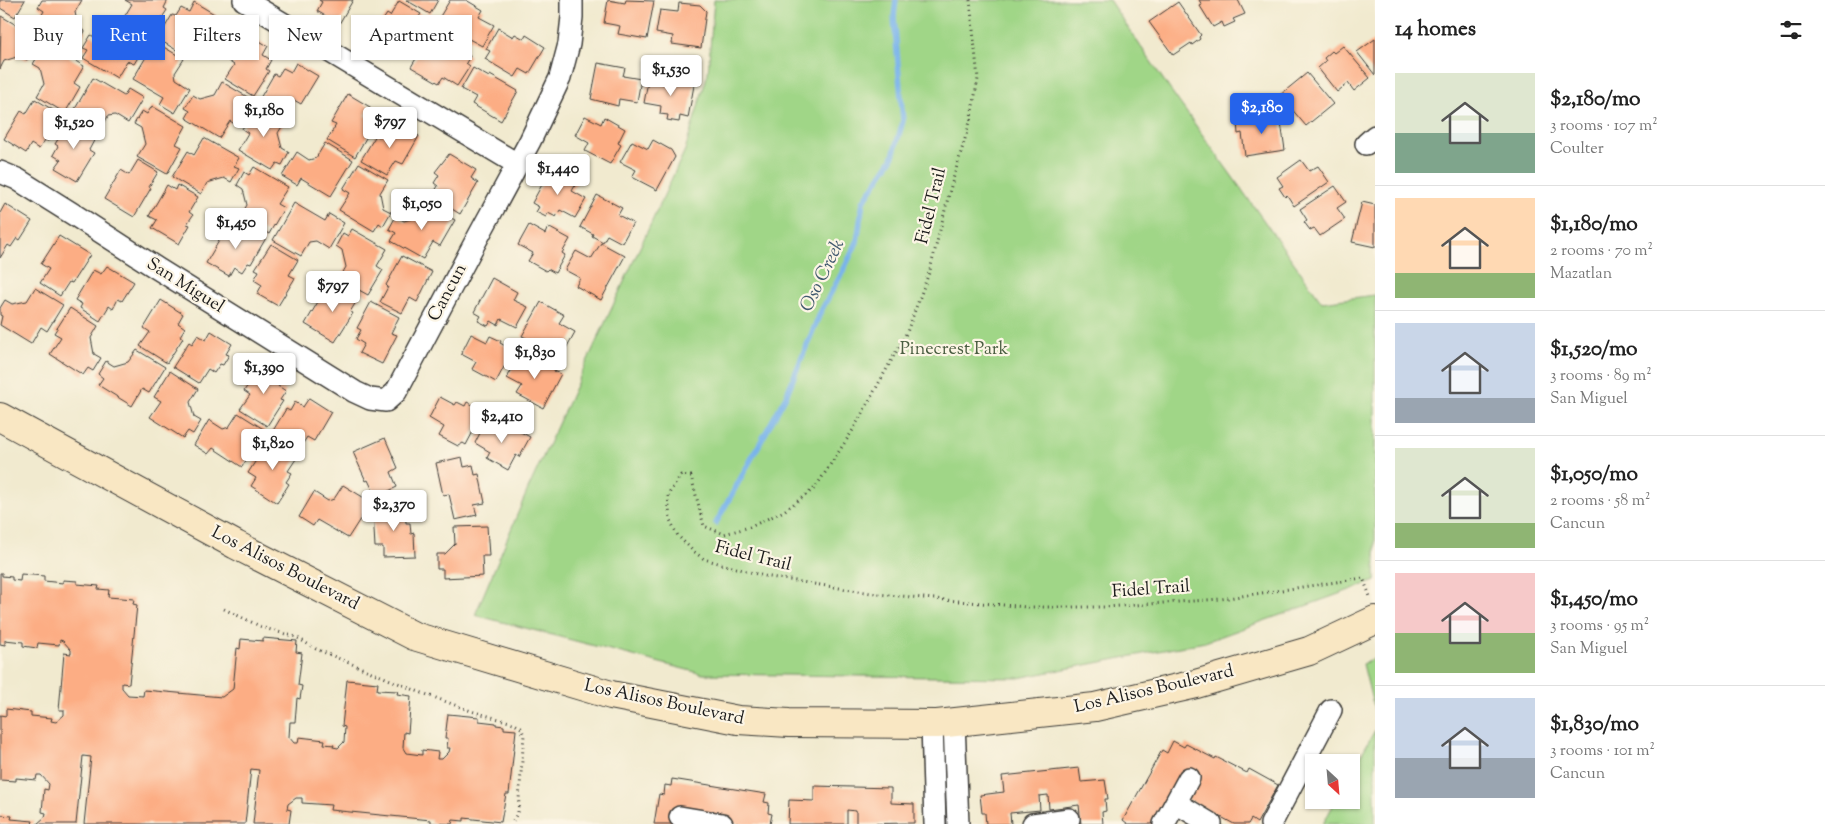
<!DOCTYPE html>
<meta charset="utf-8">
<style>
body{margin:0;font-family:"Sorts Mill Goudy",serif;background:#f6f6f6;color:#222;height:100vh;display:flex;flex-direction:column;font-size:19px;white-space:nowrap}
*{box-sizing:border-box;margin:0}
p{font-size:16px;color:#767676}
.icon{flex:none;width:28px;height:28px;fill:none;stroke:currentColor;stroke-width:2;stroke-linecap:round;stroke-linejoin:round}
.map{position:relative;flex:1;overflow:hidden}
.details{display:flex;flex-direction:column;background:#fff;width:450px}
.details>*{flex:none}
.banner{position:absolute;left:15px;top:15px;width:475px;height:45px;display:flex;gap:10px}
.needle{width:32px;rotate:154deg}
.buttons{position:absolute;left:1305px;top:754px;display:grid;gap:10px}
.buttons a{display:grid;place-items:center;width:55px;height:55px;border-radius:0px;background:#fff;box-shadow:0 1px 4px #0004;font-size:25px}
.price{position:absolute;translate:-50% -42px;padding:0 11px;border-radius:5px;background:#fff;color:#222;font-size:16px;line-height:32px;filter:drop-shadow(0 1px 2px #0008)}
.price::after{content:'';position:absolute;left:50%;top:30px;width:15px;height:11px;margin-left:-8px;background:inherit;clip-path:polygon(0 0,100% 0,50% 100%)}
.price.current{background:#2563eb;color:#fff}
ul{padding:0;list-style:none}
li{display:flex;align-items:center;gap:15px;height:125px;padding:0 20px}
li+li{border-top:1px solid #e0e0e0}
li span{display:grid;place-items:center;flex:none;width:140px;height:100px;border-radius:0px;color:#555}
li>.icon{margin-inline-start:auto}
span .icon{width:60px;height:60px;fill:#fffc;stroke-width:1}
li b{font-size:21px}
h2{display:flex;justify-content:space-between;align-items:center;height:60px;padding:0 20px;font-size:21px}
.pill{padding:0 18px;border-radius:0px;background:#fff;box-shadow:0 1px 4px #0004;font-size:18px;line-height:45px}
.pill.current{background:#2563eb;color:#fff}
main{display:flex;flex:1;min-height:0}
.map>svg:first-child{display:block}
</style>
<main>
<div class="map">
<svg width="1375" height="824" viewBox="0 0 1375 824">
<rect width="100%" height="100%" fill="#fcf5e5"/>
<filter id="ink" filterUnits="userSpaceOnUse"><feTurbulence type="fractalNoise" baseFrequency=".02" numOctaves="2"/><feDisplacementMap in="SourceGraphic" scale="10" xChannelSelector="R" yChannelSelector="G"/><feConvolveMatrix kernelMatrix="1 2 1 2 8 2 1 2 1" color-interpolation-filters="sRGB"/></filter>
<filter id="wash" filterUnits="userSpaceOnUse"><feTurbulence type="fractalNoise" baseFrequency=".0096" numOctaves="4" result="noise"/><feDisplacementMap in="SourceGraphic" scale="20" xChannelSelector="R" yChannelSelector="G"/><feGaussianBlur stdDeviation="1.12" result="paint"/><feColorMatrix in="noise" values="0 0 0 0 0 0 0 0 0 0 0 0 0 0 0 0 0 1.4 0 .05"/><feComposite in="paint" operator="in"/></filter>
<g filter="url(#wash)">
<rect width="100%" height="100%" fill="#f1eacf"/>
<!-- green -->
<path fill="#a0d687" stroke="#5e7952" d="M714,0H1109L1169,88L1322,302L1375,295V581L1205,642L1018,678L703,674L475,615L528,489L685,150L708,73Z
M1375,658V713L1363,664Z
M1375,730V824H1323L1336,800H1351V773Z"/>
<g fill="none" stroke-linecap="round" stroke-linejoin="round">
<!-- stream -->
<path stroke="#79b4eb" stroke-width="5.5" d="M716,523L786,396L821,311L843,271L857,242L863,202L892,159L903,121L894,17L896,0"/>
</g>
<g id="blocks">
<!-- building -->
<path fill="#fcad84" d="M0,0H25L15,17L0,8Z
M42,0H82L75,12L78,27L85,31L78,45L73,42L69,49L34,29L44,11L38,7Z
M125,0H168L164,8L167,10L151,35L123,19L132,4Z
M319,0H353L339,24L317,11L322,2Z
M406,0H438L430,14Z
M450,0H466L483,10L479,17L494,25L482,46L467,38L466,40L436,23Z
M608,0L625,3L626,0L654,1L647,39L618,34L620,26L604,23Z
M1199,0H1238L1245,14L1233,19L1235,22L1224,27L1222,22L1213,27L1200,6L1202,5Z
M399,1L421,14L418,18L425,22L407,53L400,49L395,57L367,41L378,21L381,23L387,14L390,16Z
M194,2L216,15L199,44L192,39L183,54L158,39L172,15L176,16L181,8L189,12Z
M1178,2L1201,35L1199,37L1200,39L1192,45L1191,43L1173,55L1149,22Z
M679,3L700,5L706,11L701,48L672,44L673,36L656,33L660,10L678,12Z
M1,16L35,36L31,44L35,47L27,60L20,56L4,61L0,69Z
M120,22L149,39L134,64L127,61L117,78L83,58L88,50L83,48L91,35L98,39L113,35Z
M498,28L513,37L515,34L524,39L526,35L545,47L529,74L520,69L515,77L485,59L490,51L486,49Z
M246,33L268,46L263,55L271,60L266,69L269,71L253,96L225,79L234,65L228,61Z
M440,38L470,56L466,63L470,66L457,86L443,77L439,83L411,67L427,40L435,45Z
M1375,39V75L1357,52Z
M155,42L184,59L175,73L176,79L190,88L175,113L160,104L164,97L133,79Z
M50,46L84,66L74,83L80,87L65,113L37,96L44,84L40,68L33,64L41,51L46,54Z
M1343,46L1370,78L1354,91L1348,83L1337,92L1318,68L1326,61L1324,58L1332,51L1334,53Z
M296,63L318,76L301,104L294,100L285,115L259,100L274,74L278,76L283,68L291,72Z
M598,63L625,68L623,76L641,79L637,102L619,99L618,106L591,99Z
M473,68L489,77L490,75L518,91L501,121L472,104L476,97L461,89Z
M1307,73L1333,104L1306,126L1280,95Z
M666,74L682,77L681,82H685V78L695,80L688,118L680,116L679,122L667,120L668,115L660,114L661,106L644,103L648,81L664,84Z
M93,78L124,96L128,89L143,98L128,123L115,115L108,116L100,131L72,114Z
M222,82L251,99L236,125L230,121L219,138L186,118L190,111L185,108L193,95L200,99L215,95Z
M348,94L370,107L365,116L373,120L367,129L370,131L355,157L327,140L336,125L331,123Z
M35,99L63,116L48,141L45,140L39,149L31,144L26,153L4,139L21,111L26,114Z
M257,103L286,120L278,133L282,148L289,152L282,165L277,163L272,170L238,150L248,133L242,129Z
M152,106L186,126L176,144L182,147L167,174L137,157L145,144L141,128L134,124L142,111L147,114Z
M1280,115L1285,150L1245,156L1242,133L1238,134L1237,122Z
M585,116L601,124L604,117L625,129L618,143L621,145L610,164L585,151L589,143L575,135Z
M71,119L97,135L89,150L94,153L77,181L55,168L61,160L53,155L58,146L55,144Z
M398,124L419,136L403,164L396,161L387,175L361,160L376,135L379,137L384,128L393,133Z
M204,138L239,158L234,166L239,168L231,182L224,178L207,183L201,194L172,177L188,151L194,155Z
M653,140L671,150L675,157L657,190L632,177L636,170L620,162L632,141L648,149Z
M325,143L353,160L331,196L301,178L297,185L282,176L297,152L309,160L316,158Z
M449,154L476,170L471,178L478,183L460,214L452,209L450,213L429,201L438,186L434,183L439,175L435,172Z
M138,160L158,172L149,187L151,188L134,217L104,199L121,170L129,175Z
M1301,160L1309,171L1318,166L1329,182L1294,206L1287,195L1285,197L1279,188L1283,186L1277,177Z
M359,163L388,180L380,193L383,208L391,212L383,226L379,223L374,231L339,210L350,193L343,189Z
M254,167L288,187L277,204L284,208L269,234L240,217L247,205L243,189L237,185L244,172L249,175Z
M551,168L577,182L572,191L586,199L575,218L560,210L556,217L548,213L546,217L536,212L539,207L532,203Z
M167,185L175,190L177,185L198,197L189,212L193,215L187,224L190,225L179,244L152,228L157,220L149,216Z
M1335,186L1346,202L1337,208L1345,219L1320,236L1314,228L1310,230L1304,222L1307,220L1300,209Z
M597,195L622,208L618,215L633,223L622,243L607,235L603,242L592,236L593,234L580,227Z
M1362,202L1375,205V247L1352,242Z
M294,203L325,221L329,214L344,223L329,249L316,241L309,242L301,256L273,240Z
M5,204L32,221L20,240L17,238L11,247L8,245L0,258V213Z
M426,204L455,220L440,246L433,242L423,259L391,241L396,233L389,229L396,216L404,221L418,217Z
M238,222L266,238L251,264L248,263L242,272L234,267L229,276L206,263L223,234L229,238Z
M529,225L545,234L548,227L570,239L562,253L565,255L555,273L548,269L546,271L528,261L533,253L518,245Z
M352,229L387,249L377,266L383,270L368,295L339,279L346,267L342,250L336,246L343,233L348,236Z
M59,236L90,255L72,283L69,282L60,296L40,283L49,269L41,264Z
M601,243L625,256L601,300L576,286L580,278L565,270L576,251L591,259Z
M271,244L298,260L289,275L295,278L278,306L257,294L262,285L254,280L259,271L255,269Z
M402,256L432,272L417,302L410,298L402,313L380,302L388,287L386,285Z
M107,266L134,282L122,301L118,299L113,309L109,306L100,321L80,308L82,304L75,300L93,270L101,274Z
M492,278L517,292L513,300L528,307L517,327L501,319L498,325L491,321L488,326L478,321L481,316L474,312Z
M338,285L359,297L350,312L353,313L335,342L305,324L322,295L330,299Z
M35,288L63,305L47,331L41,327L31,344L0,325L2,316L0,315V308L5,300L12,304L27,301Z
M161,300L183,314L178,323L185,328L180,336L183,338L167,363L140,346L150,332L144,328Z
M371,302L399,317L391,333L397,335L382,364L359,353L364,344L356,339L361,330L357,328Z
M541,302L564,315L559,323L575,332L564,352L549,344L545,350L534,344L535,342L522,336Z
M70,308L98,326L91,338L94,354L101,358L93,371L88,368L83,375L50,354L61,337L54,333Z
M211,331L232,344L226,354L229,355L223,365L220,364L214,373L208,369L199,383L173,367L189,342L192,344L198,335L206,340Z
M471,334L487,342L490,336L501,341L500,343L513,350L496,382L472,369L476,362L461,354Z
M137,350L165,367L149,393L142,389L132,406L98,385L103,378L98,374L106,361L114,366L128,362Z
M518,358L534,367L537,360L545,364L547,359L557,365L554,371L561,374L543,408L517,394L522,386L507,378Z
M262,364L283,377L278,386L286,391L280,400L283,401L267,426L240,409L250,395L244,391Z
M170,371L198,389L190,402L194,417L201,421L193,434L188,431L183,438L150,417L161,401L154,397Z
M440,397L455,405L457,402L465,406L467,402L484,411L466,445L463,443L458,446L439,436L444,427L429,418Z
M309,398L331,412L314,441L307,437L298,451L271,434L286,409L290,411L295,402L303,407Z
M238,413L265,430L242,467L213,448L208,454L194,445L209,420L223,429L229,427Z
M485,423L500,431L504,423L530,437L519,457L516,455L508,470L487,458L490,452L475,443Z
M385,438L398,468L391,472L397,487L376,497L368,480L366,481L353,452Z
M267,443L275,448L278,444L298,456L288,471L292,473L286,482L289,484L277,503L251,486L256,478L248,473Z
M462,457L464,467L473,465L475,475L479,474L485,503L474,505L477,515L455,520L449,494L443,495L436,463Z
M343,485L371,502L348,538L317,520L313,526L299,517L314,492L328,501L334,499Z
M405,506L406,523H410L411,534L414,533L415,556L383,557V547H375L373,512L382,511V507Z
M487,526L489,556H482L483,576L443,578V569H437V554H445L455,544L454,527Z
M0,573H2V576L12,577V580L20,581L21,574L44,576V581L63,583V580L77,581V584L99,586L98,589L109,590L108,597L134,599L133,604L137,605L129,684L122,683V688L128,695L143,696L144,690L222,697L233,689L237,648L240,649L241,639L263,641V638L297,641L296,652L302,653L298,685L302,686L300,699L297,698L295,722H290L289,737L294,743H298L299,737L325,740L324,744L334,745L333,747L338,748L344,742L345,727L342,726L347,680L378,683L377,690L398,691L397,694L411,696L408,733L404,732L403,748L406,753L422,755V750L438,752L437,759H442L449,752L450,748H447L448,738H445L448,714L479,717V721L496,723V725L504,726V729L516,730L509,794H506L501,822L464,818V821L453,820L452,824L431,823V820L330,810L331,805L302,803V798H296L288,804L287,809L291,810L289,824H253L259,770L251,769L245,824H84L91,757L83,756L76,824H37L45,817L46,813L42,812L44,789L48,790L49,784L41,775H37L36,780L16,778V781L0,780V715L6,716V709L31,712V716L52,718L51,721L56,722L64,715V710H59L64,653L71,654V650L63,641L60,640L59,645L38,643L37,648L23,646V642L5,640V645L0,644Z
M1173,741L1184,747L1186,744L1215,759L1216,757L1247,773L1249,769L1278,785L1257,823L1251,819L1248,824H1234L1184,797L1160,824H1128L1123,820L1162,750L1167,753Z
M1079,768L1081,782L1105,780L1108,799H1105L1106,811L1102,812L1103,824H1081L1079,805L1049,809L1048,795L1039,796L1040,810L1010,813L1011,824H986L985,813H982L980,795L1004,792L1002,776Z
M672,779L766,794L764,802L769,803L768,813L772,814L770,824H742L679,814L677,824H654L659,794L664,795L665,785L671,786Z
M814,786L891,788V803L914,804V823L856,824V811L847,810V824H788L789,800L814,801Z
M0,815L12,816L11,819L33,821L32,824H0Z"/>
</g>
</g>
<g filter="url(#ink)">
<use href="#blocks" fill-opacity="0" stroke="#3c3b37" stroke-width="1"/>
<g fill="none" stroke-linecap="round" stroke-linejoin="round">
<!-- minor casing -->
<g stroke="#3c3b37" stroke-width="24">
<path id="minor" d="M244,0L517,164
M1366,144L1375,136
M0,172L17,179L76,216L158,269L355,392L370,399L386,401L396,392L471,250L530,141L560,78L569,44L572,17V0
M954,722L958,824
M932,724L935,824
M1176,803L1211,824
M680,817L722,824
M1033,824L1069,819
M1164,824L1189,778
M1271,824L1331,710"/>
</g>
<!-- secondary casing -->
<g stroke="#3c3b37" stroke-width="30">
<path id="secondary" d="M0,417L236,545L414,636L611,695L738,720L789,723L937,724L1095,707L1196,684L1309,651L1375,620"/>
</g>
<!-- path -->
<path stroke="#3c3b37" stroke-width="3" stroke-dasharray="1 4" stroke-linecap="butt" d="M970,0L978,79L970,122L951,186L930,270L907,332L853,430L815,488L784,511L750,527L724,534L704,526L691,476L681,475L668,495L670,520L678,536L693,551L704,559L764,576L877,594L1027,607H1106L1221,599L1363,578L1371,599
M224,609L264,628L296,637L316,649L417,691L471,711L513,723L521,728L524,735L518,812L511,824"/>
<!-- minor -->
<use href="#minor" stroke="#fff" stroke-width="21"/>
<!-- secondary -->
<use href="#secondary" stroke="#f9e7c3" stroke-width="28"/>
</g>
</g>
<g text-anchor="middle" dominant-baseline="central" stroke-width="4.5" stroke-linejoin="round" paint-order="stroke">
<!-- street labels -->
<g font-size="18" fill="#1c1c1c" stroke="#fcf5e5">
<text transform="translate(932 206) rotate(-76)">Fidel Trail</text>
<text transform="translate(185 286) rotate(32)">San Miguel</text>
<text transform="translate(448 293) rotate(-62)">Cancun</text>
<text transform="translate(753 557) rotate(14)">Fidel Trail</text>
<text transform="translate(285 569) rotate(27)">Los Alisos Boulevard</text>
<text transform="translate(1151 590) rotate(-4)">Fidel Trail</text>
<text transform="translate(1154 690) rotate(-13)">Los Alisos Boulevard</text>
<text transform="translate(664 703) rotate(12)">Los Alisos Boulevard</text>
</g>
<!-- park labels -->
<g font-size="18" fill="#4a5d41" stroke="#fcf5e5">
<text x="954" y="350">Pinecrest Park</text>
</g>
<!-- water labels -->
<g font-size="19" font-style="italic" fill="#41596f" stroke="#fcf5e5">
<text transform="translate(823 276) rotate(-64)">Oso Creek</text>
</g>
</g>
</svg>
<div class="buttons">
<a><svg class="needle" viewBox="-14 -14 28 28"><path d="M0-13l5 13h-10z" fill="#e53935"/><path d="M0 13l5-13h-10z" fill="#767676"/></svg></a>
</div>
<b class="price" style="left:671px;top:97px">$1,530</b>
<b class="price current" style="left:1262px;top:135px">$2,180</b>
<b class="price" style="left:264px;top:138px">$1,180</b>
<b class="price" style="left:390px;top:149px">$797</b>
<b class="price" style="left:74px;top:150px">$1,520</b>
<b class="price" style="left:558px;top:196px">$1,440</b>
<b class="price" style="left:422px;top:231px">$1,050</b>
<b class="price" style="left:236px;top:250px">$1,450</b>
<b class="price" style="left:333px;top:313px">$797</b>
<b class="price" style="left:535px;top:380px">$1,830</b>
<b class="price" style="left:264px;top:395px">$1,390</b>
<b class="price" style="left:502px;top:444px">$2,410</b>
<b class="price" style="left:273px;top:471px">$1,820</b>
<b class="price" style="left:394px;top:532px">$2,370</b>
<div class="banner">
<a class="pill">Buy</a>
<a class="pill current">Rent</a>
<a class="pill">Filters</a>
<a class="pill">New</a>
<a class="pill">Apartment</a>
</div>
</div>
<section class="details">
<h2>14 homes<svg class="icon" aria-label="filters" viewBox="0 0 24 24"><path d="M4 7h16M4 17h16"/><circle cx="9" cy="7" r="2"/><circle cx="15" cy="17" r="2"/></svg></h2>
<ul>
<li><span style="background:linear-gradient(#dfe7d0 60%,#7fa58c 0)"><svg class="icon" aria-label="home" viewBox="0 0 24 24"><path d="M3 11l9-7 9 7M6 9v11h12V9"/></svg></span><div><b>$2,180/mo</b><p>3 rooms · 107 m²</p><p>Coulter</p></div></li>
<li><span style="background:linear-gradient(#ffd9b3 75%,#8fb573 0)"><svg class="icon" aria-label="home" viewBox="0 0 24 24"><path d="M3 11l9-7 9 7M6 9v11h12V9"/></svg></span><div><b>$1,180/mo</b><p>2 rooms · 70 m²</p><p>Mazatlan</p></div></li>
<li><span style="background:linear-gradient(#c9d6e8 75%,#9aa5b1 0)"><svg class="icon" aria-label="home" viewBox="0 0 24 24"><path d="M3 11l9-7 9 7M6 9v11h12V9"/></svg></span><div><b>$1,520/mo</b><p>3 rooms · 89 m²</p><p>San Miguel</p></div></li>
<li><span style="background:linear-gradient(#dfe7d0 75%,#8fb573 0)"><svg class="icon" aria-label="home" viewBox="0 0 24 24"><path d="M3 11l9-7 9 7M6 9v11h12V9"/></svg></span><div><b>$1,050/mo</b><p>2 rooms · 58 m²</p><p>Cancun</p></div></li>
<li><span style="background:linear-gradient(#f6c9c9 60%,#8fb573 0)"><svg class="icon" aria-label="home" viewBox="0 0 24 24"><path d="M3 11l9-7 9 7M6 9v11h12V9"/></svg></span><div><b>$1,450/mo</b><p>3 rooms · 95 m²</p><p>San Miguel</p></div></li>
<li><span style="background:linear-gradient(#c9d6e8 60%,#9aa5b1 0)"><svg class="icon" aria-label="home" viewBox="0 0 24 24"><path d="M3 11l9-7 9 7M6 9v11h12V9"/></svg></span><div><b>$1,830/mo</b><p>3 rooms · 101 m²</p><p>Cancun</p></div></li>
</ul>
</section>
</main>
